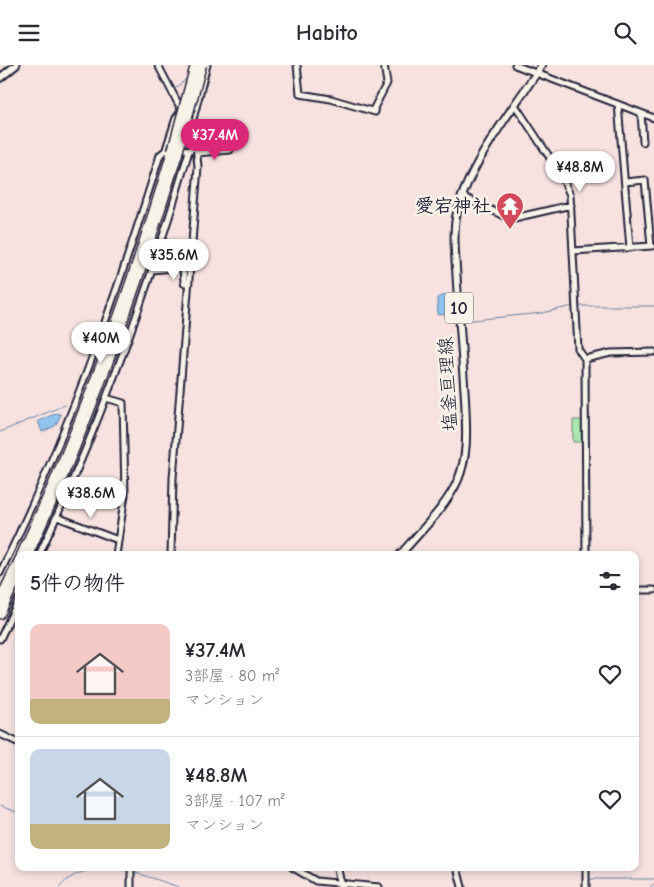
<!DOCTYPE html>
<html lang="ja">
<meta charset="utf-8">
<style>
body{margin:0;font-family:"Comic Neue","Klee One",sans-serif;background:#f7f7f7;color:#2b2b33;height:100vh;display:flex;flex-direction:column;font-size:19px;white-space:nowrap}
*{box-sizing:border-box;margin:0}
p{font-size:16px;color:#7c7c81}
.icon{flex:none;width:28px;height:28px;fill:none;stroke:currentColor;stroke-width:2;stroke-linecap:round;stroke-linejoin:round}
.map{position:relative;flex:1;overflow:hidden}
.drawer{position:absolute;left:15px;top:486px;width:624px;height:320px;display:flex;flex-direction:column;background:#fff;border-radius:10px;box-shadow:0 2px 8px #0003}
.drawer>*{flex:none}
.price{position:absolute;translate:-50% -42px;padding:0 11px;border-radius:18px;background:#fff;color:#222;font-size:16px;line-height:32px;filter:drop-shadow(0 1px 2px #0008)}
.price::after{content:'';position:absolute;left:50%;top:30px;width:15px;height:11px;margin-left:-8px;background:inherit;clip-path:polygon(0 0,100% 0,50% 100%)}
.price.active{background:#db2777;color:#fff}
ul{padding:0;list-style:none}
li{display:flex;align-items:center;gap:15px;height:125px;padding:0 15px}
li+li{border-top:1px solid #e1e1e2}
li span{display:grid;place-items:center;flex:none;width:140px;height:100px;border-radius:10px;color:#555}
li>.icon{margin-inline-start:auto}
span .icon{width:60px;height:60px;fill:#fffc;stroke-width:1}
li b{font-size:21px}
h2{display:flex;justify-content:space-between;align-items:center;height:60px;padding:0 15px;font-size:21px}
header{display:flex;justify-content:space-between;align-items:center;height:65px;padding:0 15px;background:#fff;font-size:22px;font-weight:700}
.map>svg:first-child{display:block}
</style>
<header><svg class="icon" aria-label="menu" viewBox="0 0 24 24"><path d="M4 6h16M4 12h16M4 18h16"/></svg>Habito<svg class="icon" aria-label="search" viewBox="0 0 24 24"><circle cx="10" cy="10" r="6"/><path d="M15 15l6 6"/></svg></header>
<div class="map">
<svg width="654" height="822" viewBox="0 0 654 822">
<rect width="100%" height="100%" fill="#f7e2e0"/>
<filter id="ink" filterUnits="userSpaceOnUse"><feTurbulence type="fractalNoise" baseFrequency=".02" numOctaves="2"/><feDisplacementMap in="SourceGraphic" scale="10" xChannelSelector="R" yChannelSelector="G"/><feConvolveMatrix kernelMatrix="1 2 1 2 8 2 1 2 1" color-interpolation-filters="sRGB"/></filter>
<g filter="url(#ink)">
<!-- green -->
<path fill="#aae7ae" stroke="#668474" d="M573,355H583V377H573Z"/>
<!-- water -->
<path fill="#91c4ee" stroke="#6583a6" d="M447,229L449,249L438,250L437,233Z
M57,348L61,350L55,361L42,367L38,356Z"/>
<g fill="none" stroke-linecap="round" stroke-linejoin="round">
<!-- stream -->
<path stroke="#6583a6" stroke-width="1" d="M176,23L187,13
M577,241H654
M463,256L542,248L573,241
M0,367L65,340
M0,741L19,748
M118,803L124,804
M134,807L179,822
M590,814H654
M60,822C75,804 95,804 117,802
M650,822L654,819"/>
<!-- minor-tunnel -->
<path stroke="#ccbcbf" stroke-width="5" stroke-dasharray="5 2.5" stroke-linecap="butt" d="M112,256L127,260
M45,422L62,428"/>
<!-- minor casing -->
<g stroke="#22223b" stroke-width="9">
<path id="minor" d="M158,0L182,46
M297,0L300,29L331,34L375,47L374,43L387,18L384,0
M515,0L654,53
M618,39L630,183
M515,40L560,108L570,130L578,284L585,294L586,490
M641,48L643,77
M190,66L207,0
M166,84L176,53L181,46
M197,88L230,85
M625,117L645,115L651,181
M462,131L510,154L571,140
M573,186L652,181
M152,205L183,202L184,218H189
M585,294L611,288L654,287
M106,333L123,338L125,429L116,490
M57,452L118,475
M39,490C100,360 149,224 189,86L196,80
M171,490L173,413L198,102L196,80L187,59
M0,508C67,373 116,233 160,90C168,82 180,80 189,86
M635,525H654
M0,574L19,534
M0,669L19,678
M131,802V822
M292,802L316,816L379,822
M457,802L462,822
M586,822V802"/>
</g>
<!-- major casing -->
<g stroke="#22223b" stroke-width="10">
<path id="major" d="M0,13L16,0
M400,490C420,466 445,444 458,415C469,389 466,360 465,333C462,295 460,257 457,219C456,196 452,170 457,147C469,99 514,42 542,0
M337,802L341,822"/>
</g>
<!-- highway casing -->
<g stroke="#22223b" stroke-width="11">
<path id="highway" d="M21,490C82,360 131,224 172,86
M28,490C89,360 137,225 178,88
M0,534L19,495
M0,549L19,510"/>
</g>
<!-- minor -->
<use href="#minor" stroke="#f7f3e8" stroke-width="5"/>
<!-- major -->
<use href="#major" stroke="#f7f3e8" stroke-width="6"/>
<!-- highway -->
<use href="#highway" stroke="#f7f3e8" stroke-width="8"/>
<!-- highway-bridge casing -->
<g stroke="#22223b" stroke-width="11" stroke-linecap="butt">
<path id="highway-bridge" d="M172,86L195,0
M178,88L202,0"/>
</g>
<!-- highway-bridge -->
<use href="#highway-bridge" stroke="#f7f3e8" stroke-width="8"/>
</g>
</g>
<!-- icons -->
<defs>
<g id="temple-pin" transform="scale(1.4375)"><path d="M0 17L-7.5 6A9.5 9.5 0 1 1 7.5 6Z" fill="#d1495b" stroke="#f7f3e8"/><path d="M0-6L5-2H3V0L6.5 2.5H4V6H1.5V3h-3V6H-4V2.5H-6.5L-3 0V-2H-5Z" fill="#fff"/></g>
</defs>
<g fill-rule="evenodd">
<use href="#temple-pin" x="510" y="141"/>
</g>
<g text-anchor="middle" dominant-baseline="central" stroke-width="5" stroke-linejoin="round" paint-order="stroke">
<!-- shield labels -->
<rect fill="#f7f3e8" stroke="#62616f" stroke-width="1" x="445" y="227.5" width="28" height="31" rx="4"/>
<g font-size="18" font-weight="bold" fill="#22223b">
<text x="459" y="243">10</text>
</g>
<!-- poi labels -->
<g font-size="19" font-weight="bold" fill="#22223b" stroke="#f7f3e8" text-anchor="end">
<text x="491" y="141">愛宕神社</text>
</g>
<!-- street labels -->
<g font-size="19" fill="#22223b" stroke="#f7f3e8">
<text transform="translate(448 319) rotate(-93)">塩釜亘理線</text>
</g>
</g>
</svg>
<b class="price active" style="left:215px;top:96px">¥37.4M</b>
<b class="price" style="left:580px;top:128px">¥48.8M</b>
<b class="price" style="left:174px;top:216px">¥35.6M</b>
<b class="price" style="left:101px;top:299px">¥40M</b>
<b class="price" style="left:91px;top:454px">¥38.6M</b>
<section class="drawer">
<h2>5件の物件<svg class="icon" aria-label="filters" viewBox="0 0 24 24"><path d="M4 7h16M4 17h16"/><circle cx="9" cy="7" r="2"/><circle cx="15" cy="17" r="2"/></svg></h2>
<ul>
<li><span style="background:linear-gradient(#f6c9c9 75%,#c2b280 0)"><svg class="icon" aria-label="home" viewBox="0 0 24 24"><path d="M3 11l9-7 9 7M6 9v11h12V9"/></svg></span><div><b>¥37.4M</b><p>3部屋 · 80 m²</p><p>マンション</p></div><svg class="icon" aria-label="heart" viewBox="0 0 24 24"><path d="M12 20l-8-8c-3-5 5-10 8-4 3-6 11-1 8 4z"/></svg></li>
<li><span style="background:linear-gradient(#c9d6e8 75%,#c2b280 0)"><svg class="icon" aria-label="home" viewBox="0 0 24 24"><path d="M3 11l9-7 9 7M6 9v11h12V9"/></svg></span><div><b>¥48.8M</b><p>3部屋 · 107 m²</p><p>マンション</p></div><svg class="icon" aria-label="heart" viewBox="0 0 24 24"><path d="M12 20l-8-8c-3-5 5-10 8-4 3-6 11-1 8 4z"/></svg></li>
</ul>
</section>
</div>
